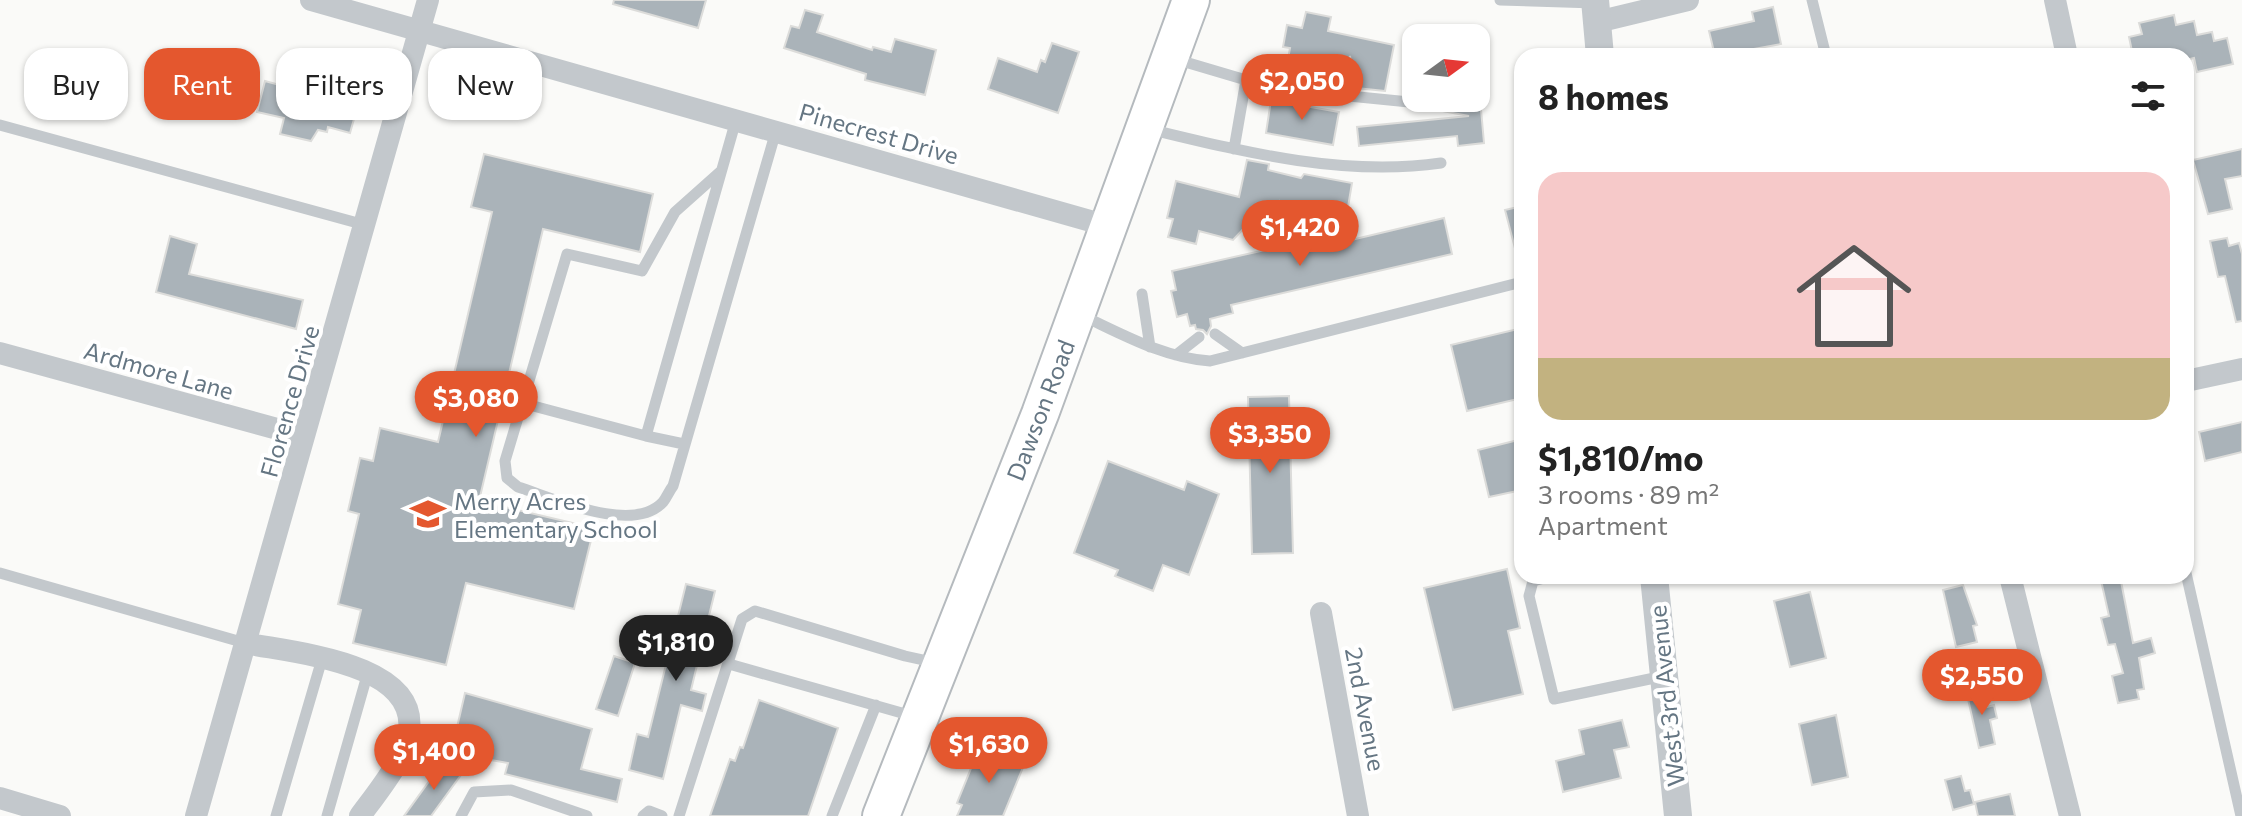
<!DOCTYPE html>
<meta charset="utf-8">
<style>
body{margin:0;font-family:Commissioner,sans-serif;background:#f6f6f6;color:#222;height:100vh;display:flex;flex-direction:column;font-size:30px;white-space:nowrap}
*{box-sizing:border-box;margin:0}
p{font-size:26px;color:#767676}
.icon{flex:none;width:44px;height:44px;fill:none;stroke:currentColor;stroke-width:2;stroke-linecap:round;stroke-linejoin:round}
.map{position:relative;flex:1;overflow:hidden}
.panel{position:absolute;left:1514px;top:48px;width:680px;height:536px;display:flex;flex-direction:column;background:#fff;border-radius:24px;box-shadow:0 2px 6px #0004}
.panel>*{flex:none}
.top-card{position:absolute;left:24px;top:48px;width:760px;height:72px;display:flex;gap:16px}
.needle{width:52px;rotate:75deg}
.fabs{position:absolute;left:1402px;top:24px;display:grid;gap:16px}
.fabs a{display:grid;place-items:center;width:88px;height:88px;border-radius:16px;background:#fff;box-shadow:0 2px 6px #0004;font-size:40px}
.price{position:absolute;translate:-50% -68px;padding:0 18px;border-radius:28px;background:#e4572e;color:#fff;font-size:26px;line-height:52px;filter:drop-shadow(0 2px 4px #0008)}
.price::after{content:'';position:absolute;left:50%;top:48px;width:24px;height:18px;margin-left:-12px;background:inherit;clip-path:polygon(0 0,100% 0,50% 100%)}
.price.current{background:#222;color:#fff}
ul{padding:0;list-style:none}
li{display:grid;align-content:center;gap:16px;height:424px;padding:0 24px}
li+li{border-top:2px solid #e0e0e0}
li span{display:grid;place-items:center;height:248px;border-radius:24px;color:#555}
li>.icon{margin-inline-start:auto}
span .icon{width:144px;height:144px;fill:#fffc;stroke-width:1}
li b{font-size:34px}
h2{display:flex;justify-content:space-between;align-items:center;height:96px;padding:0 24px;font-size:34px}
.chip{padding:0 28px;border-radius:24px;background:#fff;box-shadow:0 2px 6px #0004;font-size:28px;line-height:72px}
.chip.current{background:#e4572e;color:#fff}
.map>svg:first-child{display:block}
</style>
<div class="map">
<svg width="2242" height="816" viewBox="0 0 2242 816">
<rect width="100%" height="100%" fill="#fafaf8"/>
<!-- building -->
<path fill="#aab3b9" stroke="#dcdcda" stroke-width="2" d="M614,0H706L698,28L613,4Z
M1773,7L1781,44L1715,56L1709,31L1754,21L1752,12Z
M805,10L823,15L817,32L872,50L873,47L891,52L895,39L936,50L925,95L865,80L866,74L784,48L791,26L799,28Z
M1306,12L1331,17L1328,31L1394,45L1385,91L1356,88L1359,73L1352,71L1350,56L1346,70L1313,63L1310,68L1301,66L1299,73L1286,70L1290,48L1283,47L1287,25L1302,28Z
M2174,15L2176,25L2194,21L2197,35L2212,32L2214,41L2227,38L2233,64L2197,72L2194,58L2186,60V56H2133L2129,37L2142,34L2139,23Z
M1052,43L1079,52L1058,113L988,89L998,58L1037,72L1041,60L1045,62Z
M265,81L323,97L333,102L332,105L356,112L350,133L328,127L327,132L318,130L311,141L280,134L284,118L257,112Z
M1426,98H1480L1484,143L1458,146L1457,136L1359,146L1357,127L1469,116L1426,108Z
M1271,100L1339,112L1333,145L1266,133Z
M2242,149V176L2225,179L2232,209L2208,214L2193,160Z
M484,154L653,194L640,252L543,229L479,501L594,528L574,609L466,583L446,665L353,643L361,610L338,604L359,514L348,511L360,458L373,461L380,428L438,442L492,212L471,207Z
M1247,160L1269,164L1268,170L1301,178L1304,174L1352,183L1347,213L1280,201L1278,212L1262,209L1233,240L1199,231L1196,244L1168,237L1173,219L1167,218L1176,181L1239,197Z
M1522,206V256H1517L1505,210Z
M1444,218L1452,254L1231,305L1233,313L1210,319L1211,326L1207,334L1203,330L1196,329L1195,325L1190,326L1187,314L1177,317L1171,291L1176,290L1172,271L1349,231L1351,240Z
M170,236L197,244L189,274L303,300L296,329L156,292Z
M2227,238L2229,246L2239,243L2242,254V321L2236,322L2225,276L2218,277L2210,241Z
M1522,328V398L1467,411L1451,345Z
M1289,396L1293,553L1252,554L1248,397Z
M2242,422V452L2205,461L2199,432Z
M1522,439V490L1489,497L1478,450Z
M1108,461L1184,490L1187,481L1219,494L1189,575L1163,565L1153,591L1115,576L1118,570L1074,553Z
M1507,569L1520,628L1508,631L1523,694L1453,710L1424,588Z
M2100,576H2120L2133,643L2151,638L2155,653L2139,658L2144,689L2137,690L2139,699L2118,703L2112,676L2123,673L2115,644L2108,645L2101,618L2109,616Z
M686,584L715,591L691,690L706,694L702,711L681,705L663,779L629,770L637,734L648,737Z
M1963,585L1977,625L1973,626L1977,642L1956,647L1943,590Z
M1810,592L1826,658L1790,667L1774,601Z
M614,656L635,663L618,716L596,709Z
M1982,686L1987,707L1994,705L1997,718L1990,720L1995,744L1979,748L1966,690Z
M465,693L592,729L581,769L622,779L617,802L505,774L508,763L451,753Z
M759,700L838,728L808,816H710L730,759L735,761L740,747L743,748Z
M1836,715L1848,777L1812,785L1799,724Z
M1622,720L1629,747L1614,750L1621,778L1563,792L1556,761L1584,754L1579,730Z
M980,746L1024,765L1003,816H957L962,805L957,803Z
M443,762L461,775L431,816H404Z
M1961,776L1965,791L1970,790L1974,804L1953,810L1945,780Z
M2010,794L2015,816H1978L1975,802Z"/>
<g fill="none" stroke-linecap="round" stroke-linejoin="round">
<!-- primary casing -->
<g stroke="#b5babe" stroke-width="40">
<path id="primary" d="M881,816L1040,414L1191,0"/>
</g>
<!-- service -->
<path stroke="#c3c8cc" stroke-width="11" d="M1500,0L1595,3
M1812,0L1826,56
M1175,59L1246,80L1234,149
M1246,80L1349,96L1419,103
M0,125L365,225
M1149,129C1244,152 1343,177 1441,163
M721,171L675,212L642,271L567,254L505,461L507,478L518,487C553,498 633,535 663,502C667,497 669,491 673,486L776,131
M1142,294L1150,347
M1081,315C1122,334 1164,358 1210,361L1522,282
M1215,334L1242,353
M1176,355L1199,337
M522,403L646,436
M684,444L646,436L736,120
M0,573L245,643
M2186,573L2241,816
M1552,576L1533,581L1529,596L1554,699L1664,676
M729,664L916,717
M276,816L322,659
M327,816L368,672
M461,816L474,792L511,790L587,816
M643,816L649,811L662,816
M679,816L742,619L755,611L905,656L937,663
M832,816L876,705"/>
<!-- minor -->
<path stroke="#c3c8cc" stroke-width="22" d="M311,0L1108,226
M2055,0L2067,56
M1597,22L1688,0
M0,353L303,436
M2186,381L2242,369
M2010,576L2070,816
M1321,613L1358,816
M245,643C293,653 418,662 409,731C406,758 376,794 360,816
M0,798L60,816
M196,816L428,0"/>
<!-- tertiary -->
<path stroke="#c3c8cc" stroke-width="28" d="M1595,0L1600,56
M1654,576L1678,816"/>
<!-- primary -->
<use href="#primary" stroke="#fff" stroke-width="36"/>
</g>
<!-- icons -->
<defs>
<g id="school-bare" transform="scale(2.76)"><path d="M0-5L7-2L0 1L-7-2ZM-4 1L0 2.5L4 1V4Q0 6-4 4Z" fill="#e4572e" stroke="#fff" stroke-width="2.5" paint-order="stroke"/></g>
</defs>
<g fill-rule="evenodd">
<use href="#school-bare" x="428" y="514"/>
</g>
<g text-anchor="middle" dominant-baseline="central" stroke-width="8" stroke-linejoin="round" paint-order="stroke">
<!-- street labels -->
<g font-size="24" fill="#657683" stroke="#fff">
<text transform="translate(879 133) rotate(16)">Pinecrest Drive</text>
<text transform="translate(159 370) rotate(16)">Ardmore Lane</text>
<text transform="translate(289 401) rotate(-74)">Florence Drive</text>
<text transform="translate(1040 410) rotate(-69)">Dawson Road</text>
<text transform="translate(1666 696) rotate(-96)">West 3rd Avenue</text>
<text transform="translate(1366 709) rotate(79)">2nd Avenue</text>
</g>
<!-- poi labels -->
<g font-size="24" fill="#657683" stroke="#fff" text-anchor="start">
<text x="454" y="500">Merry Acres<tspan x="454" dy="28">Elementary School</tspan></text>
</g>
</g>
</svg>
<div class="fabs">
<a><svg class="needle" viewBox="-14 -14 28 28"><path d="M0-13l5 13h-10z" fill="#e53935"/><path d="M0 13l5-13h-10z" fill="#767676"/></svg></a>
</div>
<b class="price" style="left:1302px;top:122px">$2,050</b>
<b class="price" style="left:1300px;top:268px">$1,420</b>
<b class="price" style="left:476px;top:439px">$3,080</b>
<b class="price" style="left:1270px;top:475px">$3,350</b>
<b class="price current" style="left:676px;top:683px">$1,810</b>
<b class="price" style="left:1982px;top:717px">$2,550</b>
<b class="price" style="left:989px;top:785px">$1,630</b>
<b class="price" style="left:434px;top:792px">$1,400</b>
<div class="top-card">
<a class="chip">Buy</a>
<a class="chip current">Rent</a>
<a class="chip">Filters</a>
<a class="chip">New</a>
</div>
<section class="panel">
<h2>8 homes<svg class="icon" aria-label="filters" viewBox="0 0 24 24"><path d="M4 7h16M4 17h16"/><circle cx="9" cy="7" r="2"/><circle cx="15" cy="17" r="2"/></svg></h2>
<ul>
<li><span style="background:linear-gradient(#f6c9c9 75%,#c2b280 0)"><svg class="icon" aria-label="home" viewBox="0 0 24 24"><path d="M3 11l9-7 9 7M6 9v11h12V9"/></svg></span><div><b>$1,810/mo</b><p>3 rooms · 89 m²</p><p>Apartment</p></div></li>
</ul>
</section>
</div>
